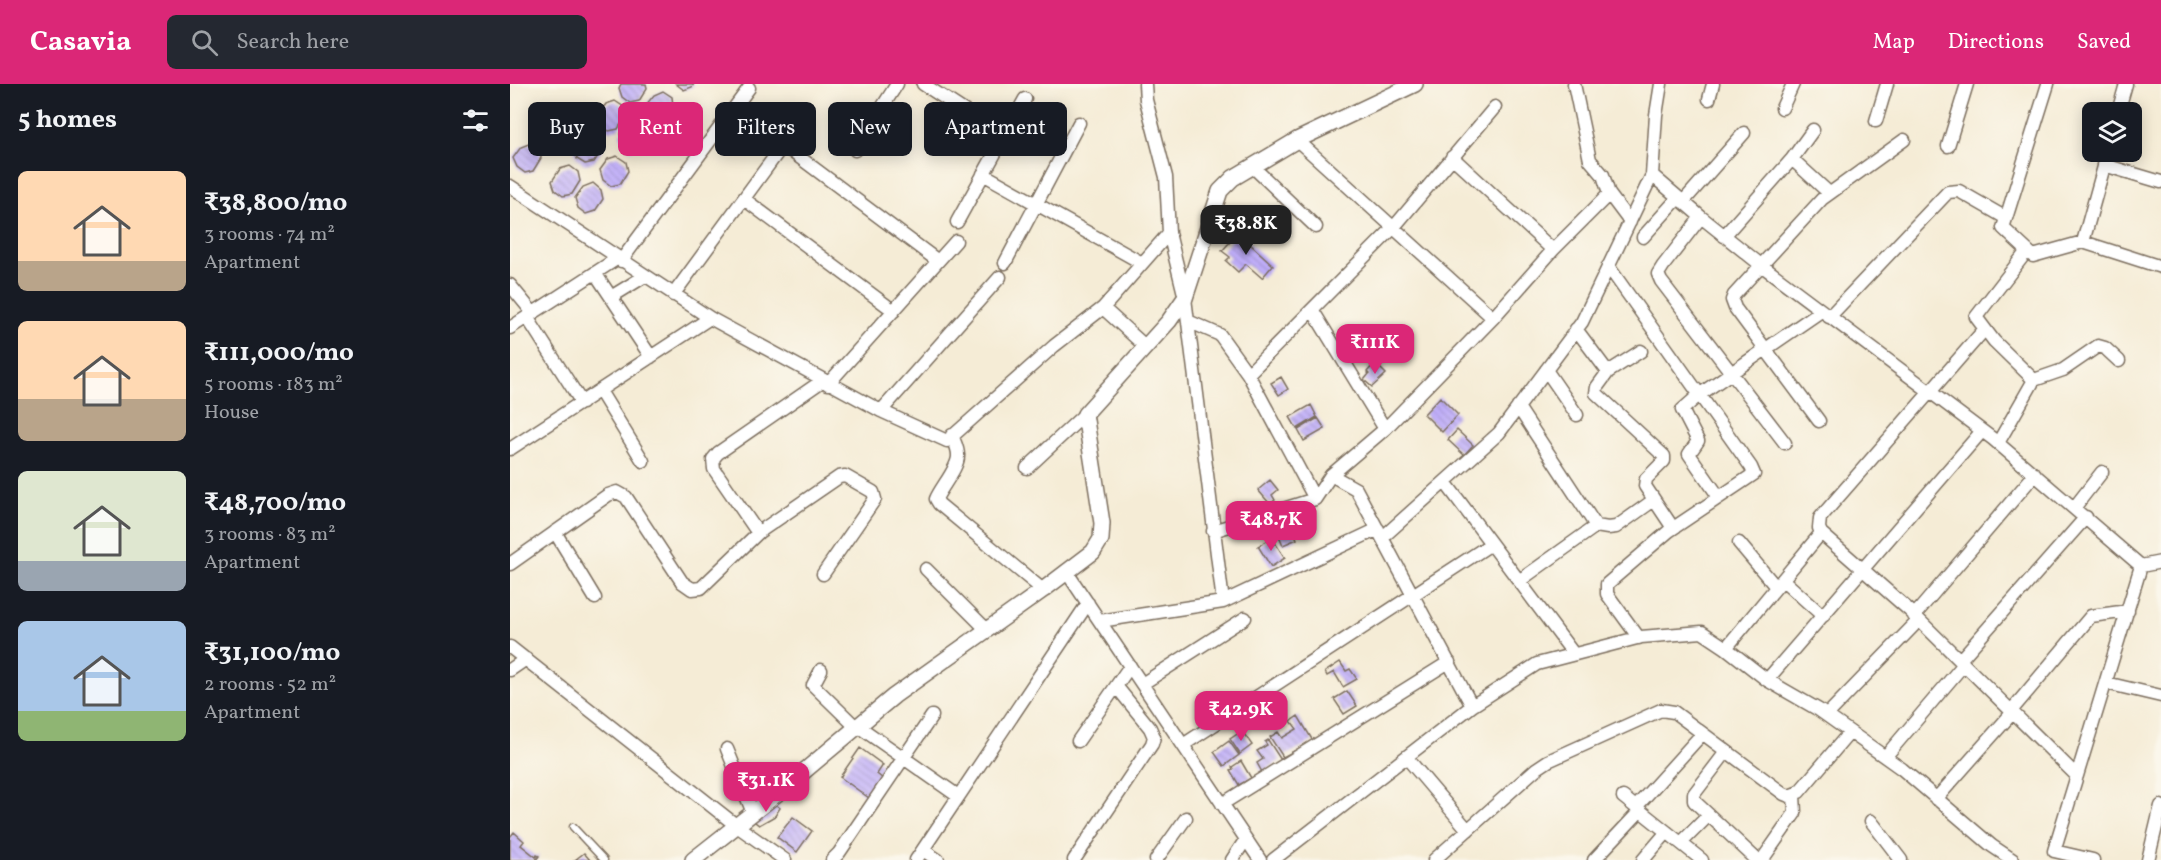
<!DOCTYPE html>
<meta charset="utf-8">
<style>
body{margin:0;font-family:Vollkorn,serif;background:#242831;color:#f1f3f6;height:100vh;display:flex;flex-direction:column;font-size:22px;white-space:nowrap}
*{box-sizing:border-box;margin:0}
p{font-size:20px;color:#9ea1a6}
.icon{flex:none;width:33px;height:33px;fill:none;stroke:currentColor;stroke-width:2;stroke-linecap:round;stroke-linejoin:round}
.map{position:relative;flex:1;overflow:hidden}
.panel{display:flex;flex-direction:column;background:#171b24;width:510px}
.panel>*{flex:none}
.banner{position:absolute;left:18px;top:18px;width:570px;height:54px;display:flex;gap:12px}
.tools{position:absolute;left:1572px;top:18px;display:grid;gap:12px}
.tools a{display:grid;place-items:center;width:60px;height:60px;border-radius:9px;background:#171b24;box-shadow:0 3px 15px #0003;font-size:30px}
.price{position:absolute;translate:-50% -51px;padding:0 14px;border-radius:12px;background:#db2777;color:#fff;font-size:20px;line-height:39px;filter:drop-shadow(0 2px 3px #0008)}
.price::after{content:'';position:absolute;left:50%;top:36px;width:18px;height:14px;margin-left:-9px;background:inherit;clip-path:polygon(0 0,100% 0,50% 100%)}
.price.on{background:#222;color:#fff}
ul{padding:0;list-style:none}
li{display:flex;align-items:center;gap:18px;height:150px;padding:0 18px}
li span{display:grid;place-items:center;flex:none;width:168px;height:120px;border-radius:9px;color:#555}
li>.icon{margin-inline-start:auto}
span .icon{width:72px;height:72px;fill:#fffc;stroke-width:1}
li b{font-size:26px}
h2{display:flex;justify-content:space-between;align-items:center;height:72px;padding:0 18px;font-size:26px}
.pill{padding:0 21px;border-radius:9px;background:#171b24;box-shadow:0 3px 15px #0003;font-size:21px;line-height:54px}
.pill.on{background:#db2777;color:#fff}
header{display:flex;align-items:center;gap:36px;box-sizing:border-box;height:84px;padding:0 30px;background:#db2777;color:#fff}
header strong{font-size:28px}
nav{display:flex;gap:33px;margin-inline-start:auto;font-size:21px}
.search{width:420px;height:54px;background:#242831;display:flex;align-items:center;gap:15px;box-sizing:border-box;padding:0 21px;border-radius:9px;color:#9ea1a6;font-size:22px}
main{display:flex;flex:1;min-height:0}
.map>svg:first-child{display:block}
</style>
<header>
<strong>Casavia</strong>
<div class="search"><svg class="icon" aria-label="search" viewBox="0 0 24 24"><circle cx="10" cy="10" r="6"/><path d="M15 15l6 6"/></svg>Search here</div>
<nav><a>Map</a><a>Directions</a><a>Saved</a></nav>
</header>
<main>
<section class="panel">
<h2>5 homes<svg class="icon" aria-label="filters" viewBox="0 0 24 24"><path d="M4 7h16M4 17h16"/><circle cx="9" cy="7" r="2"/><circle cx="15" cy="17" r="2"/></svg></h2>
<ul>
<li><span style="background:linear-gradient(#ffd9b3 75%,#b9a48a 0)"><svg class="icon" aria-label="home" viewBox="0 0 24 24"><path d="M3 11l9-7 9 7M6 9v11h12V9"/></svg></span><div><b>₹38,800/mo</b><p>3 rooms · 74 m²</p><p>Apartment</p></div></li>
<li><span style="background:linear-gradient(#ffd9b3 65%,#b9a48a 0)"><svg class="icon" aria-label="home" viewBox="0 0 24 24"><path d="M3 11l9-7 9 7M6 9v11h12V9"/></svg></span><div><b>₹111,000/mo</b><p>5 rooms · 183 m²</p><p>House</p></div></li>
<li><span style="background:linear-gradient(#dfe7d0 75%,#9aa5b1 0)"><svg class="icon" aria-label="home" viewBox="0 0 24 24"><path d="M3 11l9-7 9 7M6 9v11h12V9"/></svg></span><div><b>₹48,700/mo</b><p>3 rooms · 83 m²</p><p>Apartment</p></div></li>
<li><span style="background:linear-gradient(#a9c7e8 75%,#8fb573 0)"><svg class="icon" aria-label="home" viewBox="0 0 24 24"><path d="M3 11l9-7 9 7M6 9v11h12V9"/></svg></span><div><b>₹31,100/mo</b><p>2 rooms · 52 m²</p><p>Apartment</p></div></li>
</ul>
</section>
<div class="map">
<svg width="1651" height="776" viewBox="0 0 1651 776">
<defs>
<pattern id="building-back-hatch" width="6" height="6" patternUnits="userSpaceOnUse" patternTransform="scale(1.5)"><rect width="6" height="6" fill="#c0aefa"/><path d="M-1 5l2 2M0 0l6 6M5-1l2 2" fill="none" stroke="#9d8eca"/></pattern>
</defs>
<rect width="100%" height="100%" fill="#fbf7ec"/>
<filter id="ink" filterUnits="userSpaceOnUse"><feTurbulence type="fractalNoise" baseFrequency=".0167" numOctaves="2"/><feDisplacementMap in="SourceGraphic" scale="12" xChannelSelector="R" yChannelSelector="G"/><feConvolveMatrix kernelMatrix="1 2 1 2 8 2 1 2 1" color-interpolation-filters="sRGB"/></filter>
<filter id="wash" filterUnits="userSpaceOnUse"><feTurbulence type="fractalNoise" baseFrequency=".008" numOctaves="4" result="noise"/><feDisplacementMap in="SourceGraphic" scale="24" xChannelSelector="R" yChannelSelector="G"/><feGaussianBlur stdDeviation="1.35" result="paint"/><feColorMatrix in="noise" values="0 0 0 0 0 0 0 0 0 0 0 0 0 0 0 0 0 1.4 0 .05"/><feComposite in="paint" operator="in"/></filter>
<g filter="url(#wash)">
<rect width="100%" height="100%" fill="#f5ecd6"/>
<g id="blocks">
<!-- building -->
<path fill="url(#building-back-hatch)" d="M111,0H136L137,4L129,17L120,19L112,13L109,4Z
M166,0H184L182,3L174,6Z
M153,7L162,13L163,22L155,35L147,37L139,31L135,22L144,11Z
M105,17L114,23L116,32L108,45L99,47L91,41L87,32L96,20Z
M42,31L50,37L52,46L44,59L36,61L28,55L24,46L32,35Z
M127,35L136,41L138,51L130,63L121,66L113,60L110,50L118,39Z
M81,50L90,57L92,66L84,78L75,80L67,75L64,65L72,54Z
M21,59L30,65L31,74L23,87L15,89L7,83L3,74L11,63Z
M107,72L116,78L118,87L110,100L101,102L93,96L90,86L98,75Z
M60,82L68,88L70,97L62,110L53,112L45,106L42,97L50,85Z
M83,99L91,106L93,115L85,127L76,130L68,124L65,114L73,103Z
M728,149L763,181L752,194L736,180L728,188L716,177L720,173L712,167Z
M865,279L876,290L862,303L854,296L859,290L857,288Z
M771,293L778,305L769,311L761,299Z
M930,313L948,331L932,348L914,330Z
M801,321L807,333L787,345L780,333Z
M808,334L815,345L794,357L788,346Z
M947,346L963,361L954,371L938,356Z
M760,396L768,406L762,411L765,416L760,420L748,406Z
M781,441L787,455L773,461L767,447Z
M762,454L775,474L761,483L748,462Z
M830,578L836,587L840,585L847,595L833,603L824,588L817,592L815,588Z
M837,607L847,622L834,630L824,615Z
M788,632L803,657L773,673L760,653L768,648L772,654L787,645L781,637Z
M732,647L742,661L730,670L720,655Z
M758,656L771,676L752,688L747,679L753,675L747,667L757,661L755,658Z
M719,657L729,671L714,682L704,668Z
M350,664L373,681L367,690L373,695L359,714L330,693Z
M731,677L741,694L729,701L720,686L723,685L722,683Z
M261,717L270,724L265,732L249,741L241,735Z
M283,733L302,747L287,768L267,753Z
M4,748L14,757L11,761L26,773L27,771L29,772L26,776H0V753Z
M74,769L80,776H65Z"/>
</g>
</g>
<g filter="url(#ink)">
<use href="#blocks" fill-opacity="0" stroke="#7c6e5e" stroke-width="1.5"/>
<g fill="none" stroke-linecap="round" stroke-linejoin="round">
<!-- service casing -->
<g stroke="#7c6e5e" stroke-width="9">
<path id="service" d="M63,743L94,776"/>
</g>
<!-- minor casing -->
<g stroke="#7c6e5e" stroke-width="15">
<path id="minor" d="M413,0L456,28
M635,0L636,16L656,93L659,149L675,214L713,518
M1064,0L1080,76L1093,91L1099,110L1120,138
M1538,0L1493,144L1523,172L1573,158L1651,183
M1199,15L1203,0
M1272,24L1283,0
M1608,28L1616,0
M1366,37L1377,0
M787,56L983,234
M273,61L428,177
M1438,62L1457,0
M345,66L387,0
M942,73L1043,166
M1282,75L1319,109
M1594,81L1651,98
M743,83L806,143
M473,90L632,179
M1142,91L1191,133L1251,181L1483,355L1631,482L1544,767L1583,776
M0,102L200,234L371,327L437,357L544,262L593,224L659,149
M234,115L384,227
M1173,118L1234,49
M1191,133L1153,182L1148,190L1151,197L1275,359
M447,138L515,15
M1214,152L1282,75L1303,46
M1133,153L1168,114
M1573,158L1598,68
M111,177L239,4
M495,179L569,39
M1098,182L1241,383L1244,390L1159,447L1097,500V510L1129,554
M85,189L141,273
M0,201L23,229
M163,211L290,38
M101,213L135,192
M593,224L636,263
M803,227L875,345
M17,233L72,319
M1319,233L1438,108L1449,107L1496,134
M678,237L710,251L738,290L805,415
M0,244L108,174
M1066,245L1098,288L1087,303L1086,309L1154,372V377L1136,395L1135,402L1163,444
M1474,246L1310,434L1309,444L1311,449L1399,526L1567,692
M1036,286L1067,331
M1098,288L1131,267
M738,290L884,143L985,23
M1524,296L1553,286L1588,262L1595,264L1609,277
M318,300L446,157
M90,307L133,377
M1008,323L1086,442L1009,497
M371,327L490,193
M1309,337L1225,224L1222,216L1224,211L1312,115L1394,56
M442,351C444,357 448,364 448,371C449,383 431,403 426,415L429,420L533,506
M1488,359L1524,296L1484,257L1466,233L1517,167
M0,365L200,234
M517,384L575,330
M821,391L846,405L962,622
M935,398L1063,569
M1209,413L1179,370L1188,357L1172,326L1189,311L1311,227
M1564,424L1592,388
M1086,442L1098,444L1106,443L1144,416
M703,447L805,415L821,391L875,345L983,234L1043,166L1099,110
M45,448L85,514
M248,449L204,385L203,375L208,369L312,297
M873,453L989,349L1072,238L1142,91L1146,31L1151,0
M1229,459L1266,503
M0,480L98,411L107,408L116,413L172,498L182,505L191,504L249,448L329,393L335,392L363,408L365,415L313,490
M1631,482L1651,478
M416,485L477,546
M556,487L750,776
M1273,496L1313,532
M1404,532L1525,390
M590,537L713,518L868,445
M0,563L227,742L275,776
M1216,564L1311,449
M1450,576L1576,433
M0,586L16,575
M311,586L303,601L346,643
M1257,596L1472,347
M1596,599L1651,612
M632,600L735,534
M1501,627L1581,532L1618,527
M1317,631L1409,536
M348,642L448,712
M568,657L620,582
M673,661L981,460
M217,665L243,729
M1216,668L1184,710V717L1247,776
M1375,673L1454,580
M897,674L958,746
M1113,713L1192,776
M1426,715L1503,628
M712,720L939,578
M1126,723L1192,650
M1361,737L1391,776
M1171,759L1198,732
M413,766L428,776
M322,776L329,769L422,632
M406,776L578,519
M564,776L642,660L644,653L640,644L606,602
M646,776L676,734
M722,776L736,755
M763,776L962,622L1027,580L1131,553L1192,548L1216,564L1257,596L1309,626L1392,685L1482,762L1503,776
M924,776L1026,685L1038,677L1151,626L1164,628L1274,710L1279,712L1289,708L1340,648
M1084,776L1130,727
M1133,776L1157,748
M1252,776L1285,729L1284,711
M1638,776L1651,722"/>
</g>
<!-- tertiary casing -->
<g stroke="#7c6e5e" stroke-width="18">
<path id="tertiary" d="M183,776L268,709L384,612L533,506L583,468L591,455L592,439L575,330L659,237L675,214L710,107L723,94L787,56L905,0"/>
</g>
<!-- service -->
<use href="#service" stroke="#fff" stroke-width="6"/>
<!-- minor -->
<use href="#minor" stroke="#fff" stroke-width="12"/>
<!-- tertiary -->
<use href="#tertiary" stroke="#fff" stroke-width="15"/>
</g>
</g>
</svg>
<div class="tools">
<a><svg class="icon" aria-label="layers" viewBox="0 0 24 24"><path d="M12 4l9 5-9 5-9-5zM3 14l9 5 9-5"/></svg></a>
</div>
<b class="price on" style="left:736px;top:172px">₹38.8K</b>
<b class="price" style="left:865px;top:291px">₹111K</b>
<b class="price" style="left:761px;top:468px">₹48.7K</b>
<b class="price" style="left:731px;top:658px">₹42.9K</b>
<b class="price" style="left:256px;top:729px">₹31.1K</b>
<div class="banner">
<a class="pill">Buy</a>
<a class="pill on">Rent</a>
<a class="pill">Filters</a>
<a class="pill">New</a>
<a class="pill">Apartment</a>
</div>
</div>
</main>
